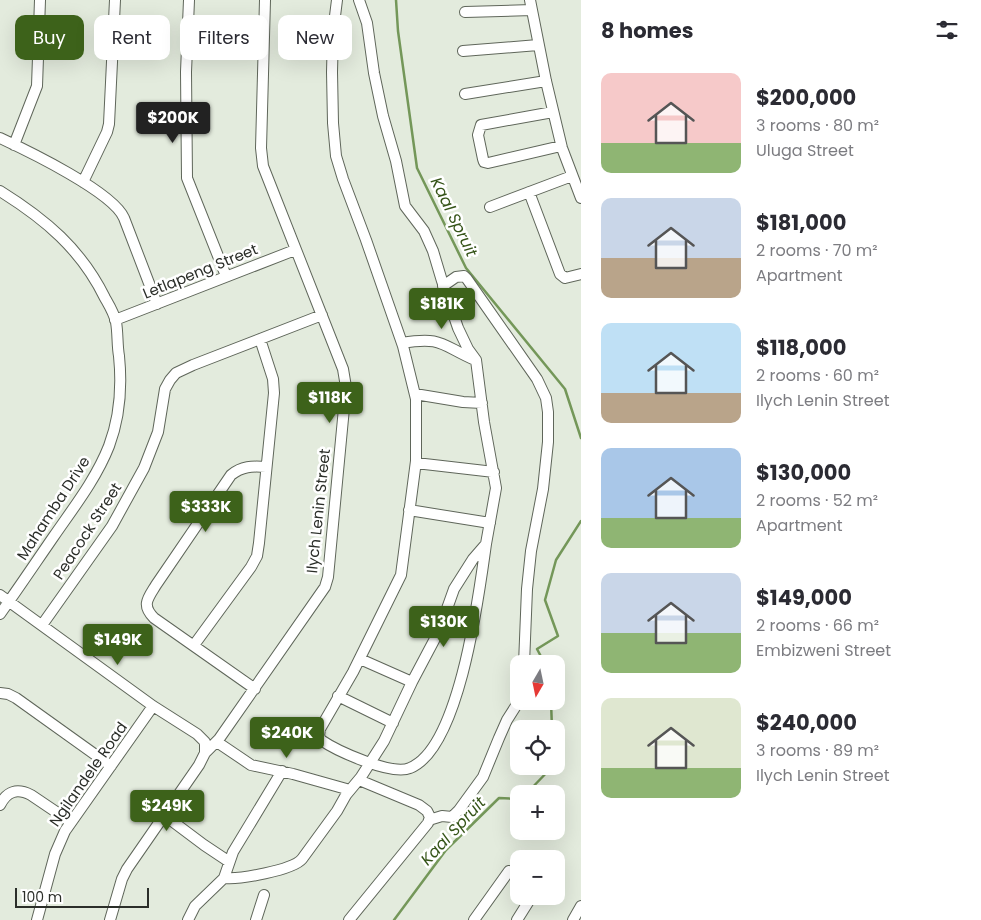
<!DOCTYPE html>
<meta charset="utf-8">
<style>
body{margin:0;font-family:Poppins,sans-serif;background:#f7f7f7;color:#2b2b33;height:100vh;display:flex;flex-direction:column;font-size:19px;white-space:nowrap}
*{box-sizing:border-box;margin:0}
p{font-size:16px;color:#7c7c81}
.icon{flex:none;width:28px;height:28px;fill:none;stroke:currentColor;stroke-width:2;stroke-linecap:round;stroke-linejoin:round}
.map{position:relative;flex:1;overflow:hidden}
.details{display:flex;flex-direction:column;background:#fff;width:400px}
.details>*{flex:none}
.guide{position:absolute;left:15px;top:15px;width:475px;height:45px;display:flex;gap:10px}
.needle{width:32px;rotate:189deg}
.buttons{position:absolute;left:510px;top:655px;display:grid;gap:10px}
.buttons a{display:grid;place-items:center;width:55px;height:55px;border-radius:10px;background:#fff;box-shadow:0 5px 20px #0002;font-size:25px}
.scale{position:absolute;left:15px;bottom:12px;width:134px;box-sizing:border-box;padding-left:5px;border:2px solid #2b2e29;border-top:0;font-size:14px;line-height:18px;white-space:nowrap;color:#2b2e29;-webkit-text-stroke:4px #fff;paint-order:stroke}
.price{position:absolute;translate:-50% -42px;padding:0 11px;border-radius:5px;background:#3d621a;color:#fff;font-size:16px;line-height:32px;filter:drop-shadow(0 1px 2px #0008)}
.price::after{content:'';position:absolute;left:50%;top:30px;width:15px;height:11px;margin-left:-8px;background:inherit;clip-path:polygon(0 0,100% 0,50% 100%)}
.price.selected{background:#222;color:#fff}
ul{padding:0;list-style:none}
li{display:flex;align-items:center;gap:15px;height:125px;padding:0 20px}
li span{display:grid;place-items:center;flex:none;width:140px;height:100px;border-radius:10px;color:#555}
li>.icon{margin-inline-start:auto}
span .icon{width:60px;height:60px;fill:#fffc;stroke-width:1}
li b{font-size:21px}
h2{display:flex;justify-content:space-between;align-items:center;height:60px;padding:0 20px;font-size:21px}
.chip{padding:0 18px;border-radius:10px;background:#fff;box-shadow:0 5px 20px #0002;font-size:18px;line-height:45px}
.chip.selected{background:#3d621a;color:#fff}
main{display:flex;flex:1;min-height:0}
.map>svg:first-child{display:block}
</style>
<main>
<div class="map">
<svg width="581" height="920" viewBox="0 0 581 920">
<rect width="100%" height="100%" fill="#e3ebdd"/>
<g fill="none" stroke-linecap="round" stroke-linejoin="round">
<!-- stream -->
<path stroke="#749759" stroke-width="2.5" d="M396,0L398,31L417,168L466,268L565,389L581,438
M545,664L537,649L558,636L545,600L556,560L581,521
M551,701L552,729
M526,794L553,766
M394,920L446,850L499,798L519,799"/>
<!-- minor casing -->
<g stroke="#5f665a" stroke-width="12">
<path id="minor" d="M189,0L186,72L187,178L226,276
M337,0L333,32L332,72L333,123L336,156L343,179L366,240L403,346L416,399V461L401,575L353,672L320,729L319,736L321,740C337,751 392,776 410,768C460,748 479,594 486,544
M530,0L546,81L562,148L581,198
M465,12L532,10
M463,51L538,45
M465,94L546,81
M553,112L481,125L478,135L483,159L484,162L488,163L561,146
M0,138C28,151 113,192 124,218L157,304
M14,145L37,86L40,0
M83,182L107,132L109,124L115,0
M0,191C45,219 81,249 105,298C109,305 114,313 116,322C118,333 117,345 119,356C122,386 120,417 109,446C96,479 74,507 54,536C36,562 18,589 0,614
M529,192L560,274L565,278L581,274
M490,207L572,176
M443,286L456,277L464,276L467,279L537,379L546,398L548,412V442L543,489L531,551L527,589L524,664
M115,320L295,250
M402,343C442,336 441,345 475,360
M415,394L463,402L482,403
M416,463L494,472
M409,510L490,523
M0,595L153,706L197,734L205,742V753L199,765L127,869L122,879L110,920
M42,625L112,526L144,468L158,432L165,389L170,380L176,373L193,365L322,315
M194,645L251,567L257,556L259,543L274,393L273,379L260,339
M360,659L412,682
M255,689L154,618C141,605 148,598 156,585L231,475C242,466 252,466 266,467
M0,693L8,694L16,698L111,766
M338,696L393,723
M217,742L251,765L293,774L350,790
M205,753L219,739L325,587L328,577L346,387L343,369L263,166L261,148L265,0
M0,805C7,791 17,788 31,795L71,822
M164,815L204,845L228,861
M429,820L442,816L452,817L459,810L483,777L499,738L507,720L519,701
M224,878C238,880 293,870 302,859L337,811L346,795L361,777L384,741L412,682L439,631L454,589L473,559L486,544L496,488L484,422L476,360L468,349L458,328L442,281L433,251L424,231L405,206L396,161L383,116L374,73L367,23L359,0
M37,920L55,854L65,831L153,706
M188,920L195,906L224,878L233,852L282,771
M256,920L264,895
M349,920L428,823L430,817L427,811L419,805L359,780
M474,920L509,871
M517,920L532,896
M573,920L581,906"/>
</g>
<!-- minor -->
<use href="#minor" stroke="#fff" stroke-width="10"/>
</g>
<g text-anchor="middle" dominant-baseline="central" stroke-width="5" stroke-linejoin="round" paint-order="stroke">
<!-- street labels -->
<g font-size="15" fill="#2b2e29" stroke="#fff">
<text transform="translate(200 271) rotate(-22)">Letlapeng Street</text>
<text transform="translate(53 508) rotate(-57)">Mahamba Drive</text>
<text transform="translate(318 511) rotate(-84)">Ilych Lenin Street</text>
<text transform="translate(87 531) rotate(-57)">Peacock Street</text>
<text transform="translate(88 774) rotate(-55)">Ngilandele Road</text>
</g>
<!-- water labels -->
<g font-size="16" font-style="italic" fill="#355418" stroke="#fff">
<text transform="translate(454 217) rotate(64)">Kaal Spruit</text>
<text transform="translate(453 831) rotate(-47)">Kaal Spruit</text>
</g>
</g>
</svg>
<div class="buttons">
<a><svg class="needle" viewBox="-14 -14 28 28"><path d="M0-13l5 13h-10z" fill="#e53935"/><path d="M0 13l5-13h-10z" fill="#7c7c81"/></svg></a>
<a><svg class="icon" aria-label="locate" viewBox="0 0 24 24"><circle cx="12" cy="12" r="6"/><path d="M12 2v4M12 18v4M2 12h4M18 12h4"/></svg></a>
<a>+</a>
<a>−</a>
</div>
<div class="scale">100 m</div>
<b class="price selected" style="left:173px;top:144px">$200K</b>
<b class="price" style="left:442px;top:330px">$181K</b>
<b class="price" style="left:330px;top:424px">$118K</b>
<b class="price" style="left:206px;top:533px">$333K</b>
<b class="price" style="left:444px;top:648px">$130K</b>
<b class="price" style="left:118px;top:666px">$149K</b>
<b class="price" style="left:287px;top:759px">$240K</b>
<b class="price" style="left:167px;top:832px">$249K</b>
<div class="guide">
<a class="chip selected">Buy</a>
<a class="chip">Rent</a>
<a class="chip">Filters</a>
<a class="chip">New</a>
</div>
</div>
<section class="details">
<h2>8 homes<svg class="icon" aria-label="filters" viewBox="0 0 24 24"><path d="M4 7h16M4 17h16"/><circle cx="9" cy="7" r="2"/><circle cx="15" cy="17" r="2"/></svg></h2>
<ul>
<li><span style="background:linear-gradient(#f6c9c9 70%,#8fb573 0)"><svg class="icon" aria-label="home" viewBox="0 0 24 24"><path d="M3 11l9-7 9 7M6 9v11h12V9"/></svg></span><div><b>$200,000</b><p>3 rooms · 80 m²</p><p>Uluga Street</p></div></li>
<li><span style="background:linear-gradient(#c9d6e8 60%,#b9a48a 0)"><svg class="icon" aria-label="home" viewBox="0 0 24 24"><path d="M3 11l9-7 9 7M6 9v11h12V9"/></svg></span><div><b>$181,000</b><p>2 rooms · 70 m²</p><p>Apartment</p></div></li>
<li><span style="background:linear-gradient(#bfe0f5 70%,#b9a48a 0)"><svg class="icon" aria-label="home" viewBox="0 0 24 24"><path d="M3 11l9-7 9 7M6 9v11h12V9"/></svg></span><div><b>$118,000</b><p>2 rooms · 60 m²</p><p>Ilych Lenin Street</p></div></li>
<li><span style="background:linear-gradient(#a9c7e8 70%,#8fb573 0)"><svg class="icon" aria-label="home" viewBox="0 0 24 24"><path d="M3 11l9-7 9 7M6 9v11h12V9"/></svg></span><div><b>$130,000</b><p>2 rooms · 52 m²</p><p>Apartment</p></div></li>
<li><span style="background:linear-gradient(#c9d6e8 60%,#8fb573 0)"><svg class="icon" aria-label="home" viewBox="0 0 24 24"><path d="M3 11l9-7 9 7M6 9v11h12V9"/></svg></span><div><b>$149,000</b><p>2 rooms · 66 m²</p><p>Embizweni Street</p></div></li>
<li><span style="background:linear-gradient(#dfe7d0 70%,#8fb573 0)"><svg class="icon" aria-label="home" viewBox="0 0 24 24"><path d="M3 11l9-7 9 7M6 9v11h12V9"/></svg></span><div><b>$240,000</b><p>3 rooms · 89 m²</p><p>Ilych Lenin Street</p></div></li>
</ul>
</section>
</main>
